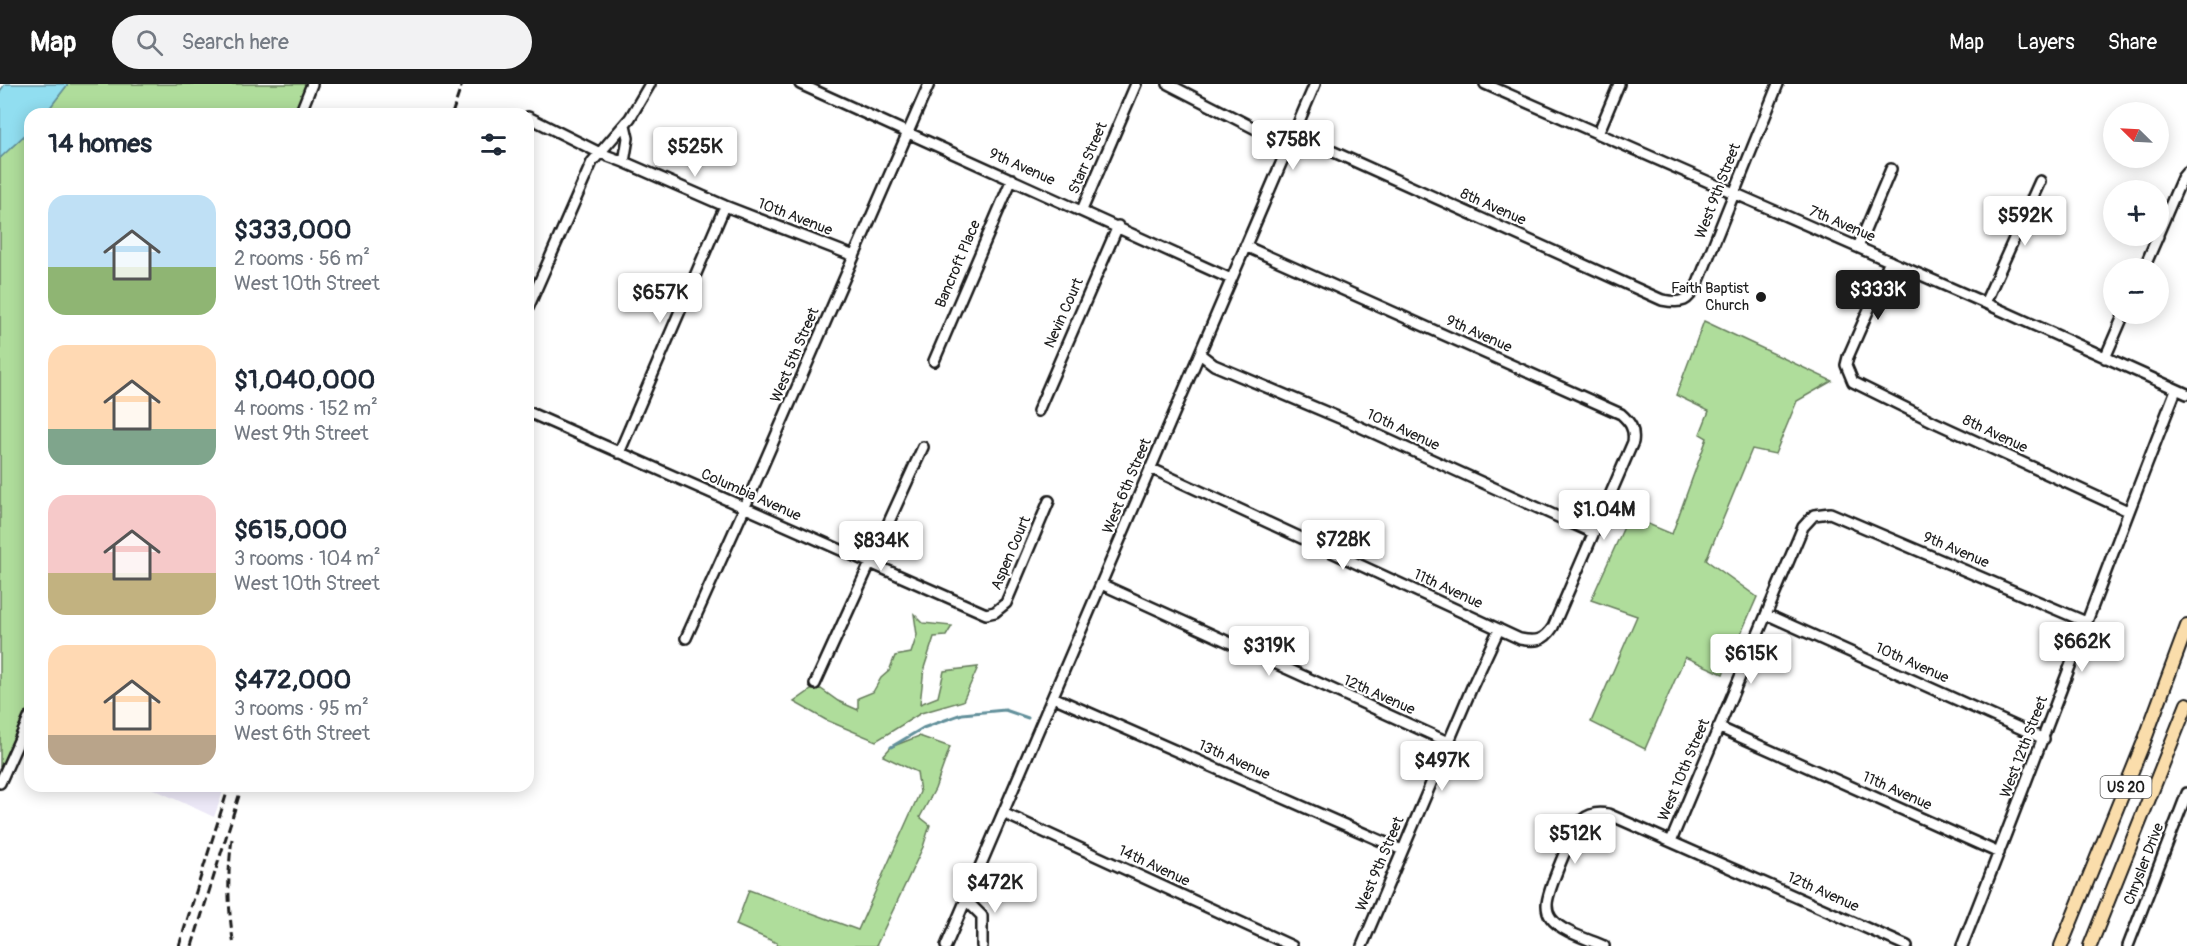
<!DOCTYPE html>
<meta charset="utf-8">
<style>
body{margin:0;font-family:Pangolin,sans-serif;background:#f2f2f3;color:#1f2937;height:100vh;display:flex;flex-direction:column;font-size:22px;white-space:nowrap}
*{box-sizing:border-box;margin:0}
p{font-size:20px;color:#747a83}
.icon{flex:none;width:33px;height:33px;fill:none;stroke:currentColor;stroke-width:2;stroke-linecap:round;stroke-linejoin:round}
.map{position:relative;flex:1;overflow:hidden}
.drawer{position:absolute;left:24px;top:24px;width:510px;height:684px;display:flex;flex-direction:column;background:#fff;border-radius:18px;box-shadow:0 3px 15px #0003}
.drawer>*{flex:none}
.needle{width:39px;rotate:294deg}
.fabs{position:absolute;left:2103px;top:18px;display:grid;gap:12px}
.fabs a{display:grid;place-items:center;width:66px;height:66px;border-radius:50%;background:#fff;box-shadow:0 3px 15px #0003;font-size:30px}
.price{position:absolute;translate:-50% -51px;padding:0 14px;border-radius:6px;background:#fff;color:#222;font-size:20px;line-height:39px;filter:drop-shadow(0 2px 3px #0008)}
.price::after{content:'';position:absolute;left:50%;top:36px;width:18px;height:14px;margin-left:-9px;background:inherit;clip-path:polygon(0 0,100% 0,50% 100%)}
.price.active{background:#1c1c1c;color:#fff}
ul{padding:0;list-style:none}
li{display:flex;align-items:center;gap:18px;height:150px;padding:0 24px}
li span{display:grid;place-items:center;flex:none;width:168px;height:120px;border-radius:18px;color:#555}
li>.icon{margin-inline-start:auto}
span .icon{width:72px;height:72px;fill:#fffc;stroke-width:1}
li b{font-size:26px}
h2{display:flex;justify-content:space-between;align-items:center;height:72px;padding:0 24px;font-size:26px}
header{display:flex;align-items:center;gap:36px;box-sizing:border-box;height:84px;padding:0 30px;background:#1c1c1c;color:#fff}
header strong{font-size:28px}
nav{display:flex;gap:33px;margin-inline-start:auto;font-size:21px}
.search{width:420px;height:54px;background:#f2f2f3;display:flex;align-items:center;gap:15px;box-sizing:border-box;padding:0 21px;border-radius:33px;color:#747a83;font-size:22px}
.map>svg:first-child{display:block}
</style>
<header>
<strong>Map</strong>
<div class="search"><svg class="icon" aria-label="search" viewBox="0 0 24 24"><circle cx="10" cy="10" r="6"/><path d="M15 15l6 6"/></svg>Search here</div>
<nav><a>Map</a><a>Layers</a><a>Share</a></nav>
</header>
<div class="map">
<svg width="2187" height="862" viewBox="0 0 2187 862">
<rect width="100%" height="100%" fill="#fff"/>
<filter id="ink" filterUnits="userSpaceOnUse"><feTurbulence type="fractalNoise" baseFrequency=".0167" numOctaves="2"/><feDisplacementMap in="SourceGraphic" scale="12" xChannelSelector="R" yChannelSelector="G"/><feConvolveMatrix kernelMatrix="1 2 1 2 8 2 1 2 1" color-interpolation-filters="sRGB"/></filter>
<g filter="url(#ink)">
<!-- built -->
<path fill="#ede9f8" d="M147,702H225L214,733Z"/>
<!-- green -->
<path fill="#afdd9b" stroke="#667c5c" stroke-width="1.5" d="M68,0H312L300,30H45Z
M30,46V632L0,699V74Z
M1704,237L1832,297L1797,317L1775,370L1752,365L1706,476L1757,513L1723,590L1685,573L1645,665L1591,638L1637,532L1591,516L1629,432L1672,450L1707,354L1700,350L1709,327L1676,311Z
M914,530L923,539L952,542L946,552L934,553L924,584L920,620L938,613L944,587L978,583L963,617L921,629L876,657L826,636L794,618L811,606L821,605L838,617L858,626V614L873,608L881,594L889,587L895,572L911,569L917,551Z
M919,652L950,663L935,705L920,733L930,741L923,763L876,862H776L777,859L736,841L749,806L858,846L920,708L917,688L883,672L891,663Z"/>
<!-- water -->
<path fill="#91def0" stroke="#62909b" stroke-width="1.5" d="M5,0H68L45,30H30V46L0,74V7Z"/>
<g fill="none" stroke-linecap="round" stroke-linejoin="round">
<!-- stream -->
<path stroke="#62909b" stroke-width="3" d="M891,663L923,644L962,630L1005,626L1028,634"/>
<!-- minor casing -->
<g stroke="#1c1c1c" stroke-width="14">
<path id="minor" d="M800,0L1231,195
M1168,0L1289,62
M1485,0L1985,219L2187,310
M300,30L312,0
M528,33L600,69L624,78L725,122L854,172
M1294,50L1662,216C1683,220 1688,218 1698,199L1778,0
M1598,50L1619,0
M624,78L628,54L625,41
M1082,126L1136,0
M2158,150L2182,94L2187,88
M1858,163L1891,85
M1890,177L1848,273L1846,281L1853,298L1934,338L2128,427
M2144,184L2158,152
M1985,219L2040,97
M528,224L592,78L630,34L650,0
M1200,270L1214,281L1347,337L1593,449
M2105,274L2124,230
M934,277L1012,95
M1038,327L1118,142
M528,328L986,530L995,528L1006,519L1049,417
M619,369L725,122
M1150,384L1520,555C1536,558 1544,557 1553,543L1633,358C1635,345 1630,338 1621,330L1245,162
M1101,500L1448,658
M1768,531L2044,655
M686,554L744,425L929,0
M815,600L923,363
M1053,613L1402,766
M1718,643L1999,769
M0,699L30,632
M1003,729L1292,862
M1671,757L1803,443L1814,431L1830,429L2086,538
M966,816L982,832V862
M946,862L1315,0
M1362,862L1472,603L1499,545
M1604,862C1588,855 1561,848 1551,834C1548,830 1547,826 1547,821C1547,808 1573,745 1582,736C1590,729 1598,728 1608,730L1907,862
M1962,862C2036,677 2103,491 2176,306
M2128,862L2187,709"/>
</g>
<!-- major casing -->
<g stroke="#1c1c1c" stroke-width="16">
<path id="major" d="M2061,862L2145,655L2187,542
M2090,862L2187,620"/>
</g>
<!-- minor -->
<use href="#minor" stroke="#fff" stroke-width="9"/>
<!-- major -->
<use href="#major" stroke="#faddab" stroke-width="12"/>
<!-- rail -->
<path stroke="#1c1c1c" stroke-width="3" stroke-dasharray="9 4.5" stroke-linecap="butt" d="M452,30L462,0
M232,755C227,791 228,826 234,862
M179,862L229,702
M192,862L242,702"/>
</g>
</g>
<!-- markers -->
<circle fill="#1c1c1c" stroke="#fff" stroke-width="2" cx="1761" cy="213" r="6"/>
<g text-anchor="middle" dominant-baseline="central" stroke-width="4.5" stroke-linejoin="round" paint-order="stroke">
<!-- shield labels -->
<rect fill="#fff" stroke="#606060" stroke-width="1.5" x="2100.5" y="692" width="51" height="22" rx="4.5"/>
<g font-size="14" font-weight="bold" fill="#1c1c1c">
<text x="2126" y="703">US 20</text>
</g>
<!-- street labels -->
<g font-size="15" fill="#1c1c1c" stroke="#fff">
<text transform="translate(1088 74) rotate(-67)">Starr Street</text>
<text transform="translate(1022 83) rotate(24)">9th Avenue</text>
<text transform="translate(1718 107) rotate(-69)">West 9th Street</text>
<text transform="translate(1493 123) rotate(24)">8th Avenue</text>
<text transform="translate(795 133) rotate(21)">10th Avenue</text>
<text transform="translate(1842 140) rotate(23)">7th Avenue</text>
<text transform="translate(958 180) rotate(-67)">Bancroft Place</text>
<text transform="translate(1064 229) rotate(-66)">Nevin Court</text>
<text transform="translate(1479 250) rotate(24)">9th Avenue</text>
<text transform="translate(795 271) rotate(-67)">West 5th Street</text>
<text transform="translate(1403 346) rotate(25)">10th Avenue</text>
<text transform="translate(1995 350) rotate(25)">8th Avenue</text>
<text transform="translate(1127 402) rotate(-67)">West 6th Street</text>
<text transform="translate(751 411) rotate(24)">Columbia Avenue</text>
<text transform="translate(1956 466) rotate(23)">9th Avenue</text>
<text transform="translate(1011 469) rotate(-67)">Aspen Court</text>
<text transform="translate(1448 505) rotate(25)">11th Avenue</text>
<text transform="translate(1912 579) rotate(24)">10th Avenue</text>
<text transform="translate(1379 611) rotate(24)">12th Avenue</text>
<text transform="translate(2024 663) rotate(-69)">West 12th Street</text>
<text transform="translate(1234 676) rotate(24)">13th Avenue</text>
<text transform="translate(1684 686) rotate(-67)">West 10th Street</text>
<text transform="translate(1897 707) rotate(24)">11th Avenue</text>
<text transform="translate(1380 780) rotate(-67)">West 9th Street</text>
<text transform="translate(2144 780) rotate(-69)">Chrysler Drive</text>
<text transform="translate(1154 782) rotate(25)">14th Avenue</text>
<text transform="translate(1823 808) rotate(24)">12th Avenue</text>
</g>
<!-- poi labels -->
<g font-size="15" fill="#1c1c1c" stroke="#fff" text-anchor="end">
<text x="1749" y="204">Faith Baptist<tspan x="1749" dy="17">Church</tspan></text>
</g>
</g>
</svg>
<div class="fabs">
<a><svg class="needle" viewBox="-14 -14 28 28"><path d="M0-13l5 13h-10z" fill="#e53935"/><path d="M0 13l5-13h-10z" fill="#747a83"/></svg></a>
<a>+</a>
<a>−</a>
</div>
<b class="price" style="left:1293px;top:87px">$758K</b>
<b class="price" style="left:695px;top:94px">$525K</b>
<b class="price" style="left:2025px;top:163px">$592K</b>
<b class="price active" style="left:1878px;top:237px">$333K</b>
<b class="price" style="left:660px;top:240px">$657K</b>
<b class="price" style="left:1604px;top:457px">$1.04M</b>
<b class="price" style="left:1343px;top:487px">$728K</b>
<b class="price" style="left:881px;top:488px">$834K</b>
<b class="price" style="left:2082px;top:589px">$662K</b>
<b class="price" style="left:1269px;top:593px">$319K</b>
<b class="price" style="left:1751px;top:601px">$615K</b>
<b class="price" style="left:1442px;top:708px">$497K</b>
<b class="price" style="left:1575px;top:781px">$512K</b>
<b class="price" style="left:995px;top:830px">$472K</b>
<section class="drawer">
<h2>14 homes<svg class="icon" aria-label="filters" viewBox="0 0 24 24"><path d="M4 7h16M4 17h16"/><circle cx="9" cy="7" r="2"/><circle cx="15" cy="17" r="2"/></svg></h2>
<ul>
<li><span style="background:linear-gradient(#bfe0f5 60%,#8fb573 0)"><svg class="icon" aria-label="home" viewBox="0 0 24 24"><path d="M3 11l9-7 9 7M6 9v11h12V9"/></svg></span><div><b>$333,000</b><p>2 rooms · 56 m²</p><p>West 10th Street</p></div></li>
<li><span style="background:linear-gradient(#ffd9b3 70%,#7fa58c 0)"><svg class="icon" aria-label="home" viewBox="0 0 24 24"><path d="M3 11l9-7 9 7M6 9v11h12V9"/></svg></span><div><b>$1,040,000</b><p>4 rooms · 152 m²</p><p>West 9th Street</p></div></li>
<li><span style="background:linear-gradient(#f6c9c9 65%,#c2b280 0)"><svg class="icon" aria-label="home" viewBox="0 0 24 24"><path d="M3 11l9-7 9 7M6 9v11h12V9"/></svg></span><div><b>$615,000</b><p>3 rooms · 104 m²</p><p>West 10th Street</p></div></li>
<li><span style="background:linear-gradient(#ffd9b3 75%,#b9a48a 0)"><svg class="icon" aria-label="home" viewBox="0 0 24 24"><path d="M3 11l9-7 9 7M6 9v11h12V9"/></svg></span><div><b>$472,000</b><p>3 rooms · 95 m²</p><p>West 6th Street</p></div></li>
</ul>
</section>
</div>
